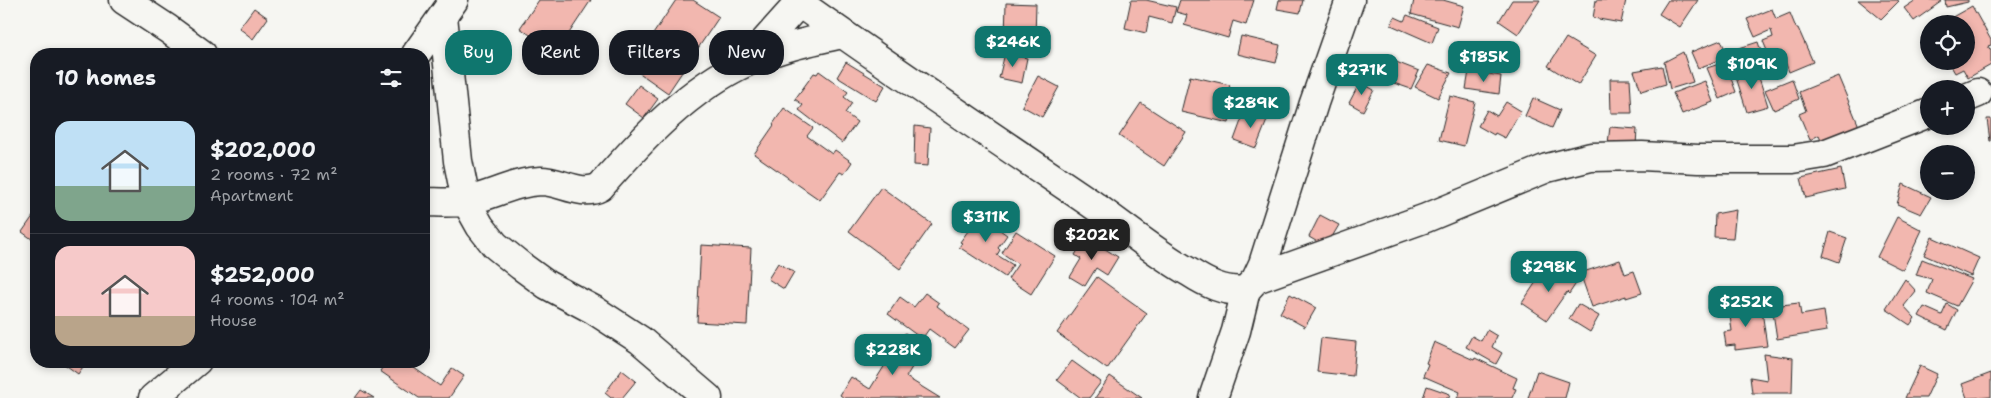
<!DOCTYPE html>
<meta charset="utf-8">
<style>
body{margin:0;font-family:"Shantell Sans",sans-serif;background:#20242c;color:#f1f3f6;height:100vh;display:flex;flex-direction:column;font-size:19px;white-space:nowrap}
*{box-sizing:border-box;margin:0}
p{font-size:16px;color:#9ea1a6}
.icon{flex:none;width:28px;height:28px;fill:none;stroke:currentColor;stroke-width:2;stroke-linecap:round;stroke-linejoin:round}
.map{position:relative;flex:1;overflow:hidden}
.details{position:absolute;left:30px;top:48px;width:400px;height:320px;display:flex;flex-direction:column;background:#171b24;border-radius:20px;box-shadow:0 2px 8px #0003}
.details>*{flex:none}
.hud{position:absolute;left:445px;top:30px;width:475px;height:45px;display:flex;gap:10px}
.tools{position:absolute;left:1920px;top:15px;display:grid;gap:10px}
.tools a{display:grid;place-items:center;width:55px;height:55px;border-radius:50%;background:#171b24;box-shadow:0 2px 8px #0003;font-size:25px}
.price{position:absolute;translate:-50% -42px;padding:0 11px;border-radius:10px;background:#0f766e;color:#fff;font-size:16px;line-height:32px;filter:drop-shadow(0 1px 2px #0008)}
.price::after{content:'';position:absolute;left:50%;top:30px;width:15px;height:11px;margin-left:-8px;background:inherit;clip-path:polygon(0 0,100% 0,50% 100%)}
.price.current{background:#222;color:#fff}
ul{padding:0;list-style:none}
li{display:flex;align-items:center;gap:15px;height:125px;padding:0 25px}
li+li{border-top:1px solid #363941}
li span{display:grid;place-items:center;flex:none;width:140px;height:100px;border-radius:15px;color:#555}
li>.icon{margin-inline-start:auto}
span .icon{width:60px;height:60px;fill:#fffc;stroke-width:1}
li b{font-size:21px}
h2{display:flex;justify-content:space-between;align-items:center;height:60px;padding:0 25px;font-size:21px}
.pill{padding:0 18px;border-radius:20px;background:#171b24;box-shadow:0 2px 8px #0003;font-size:18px;line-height:45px}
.pill.current{background:#0f766e;color:#fff}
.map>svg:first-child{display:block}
</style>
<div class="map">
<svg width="1991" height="398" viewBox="0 0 1991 398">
<rect width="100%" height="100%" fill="#f6f6f2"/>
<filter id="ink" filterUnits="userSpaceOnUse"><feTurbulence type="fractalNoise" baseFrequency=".02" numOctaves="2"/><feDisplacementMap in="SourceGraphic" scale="10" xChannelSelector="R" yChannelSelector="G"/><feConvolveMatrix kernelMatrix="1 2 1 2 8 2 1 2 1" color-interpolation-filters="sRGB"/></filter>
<g filter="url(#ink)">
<!-- building -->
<path fill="#f2b7af" stroke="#2b2b2b" d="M539,0H591L556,53L520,28Z
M676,0H693L719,17L668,93L631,67Z
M1131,0H1146L1176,7L1172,23L1149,17L1146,33L1125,28Z
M1180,0H1254L1246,25L1233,21L1228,38L1184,25L1187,15L1176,12Z
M1279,0H1303L1300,13L1277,9Z
M1414,0H1443L1464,6L1458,27L1411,14Z
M1512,0H1540L1518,34L1499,21Z
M1596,0H1626L1621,23L1593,18Z
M1668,0H1698L1680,27L1659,14Z
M1858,0H1897L1899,1L1881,19Z
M1916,0H1941L1942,1L1914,21L1904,8Z
M1945,0H1968V2L1946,7Z
M1006,3L1036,4L1035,38L1005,37Z
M1972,6L1991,40V45L1988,46L1991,51V65L1968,78L1963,69L1955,73L1948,61H1966V24H1940Z
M254,8L268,18L253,39L239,28Z
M1772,9L1776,19L1790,13L1796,28H1798L1813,62L1789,72L1782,53L1770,58L1763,41L1773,37L1771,30L1755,37L1747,19Z
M1407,15L1438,27L1432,43L1391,25L1395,17L1404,21Z
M1241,36L1280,45L1276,63L1237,54Z
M1566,38L1596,56L1578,85L1548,66Z
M1721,40L1728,57L1698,68L1691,52Z
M1758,42L1763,58L1735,68L1730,51Z
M1683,52L1693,82L1670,89L1664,62Z
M1005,53L1027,58L1022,83L999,78Z
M1391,60L1419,71L1411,89L1382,79Z
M846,62L885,86L876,101L837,77Z
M1725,62L1736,92L1720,99L1707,68Z
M1428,65L1451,73L1438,98L1415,87Z
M1662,66L1666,84L1641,91L1634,71Z
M1756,68L1768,106L1747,112L1735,74Z
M819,71L848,92L844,97L852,103L845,113L857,122L842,143L799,110L803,105L795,99L814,73L817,74Z
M1469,71L1501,76L1499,94L1466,89Z
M1038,76L1059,87L1042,117L1022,106Z
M1190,76L1230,85L1227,96L1234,98L1229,123L1181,112Z
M1838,76L1861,131L1824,146L1819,135L1810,140L1799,114L1806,111L1799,92Z
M1610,79H1630L1632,113H1611Z
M1792,79L1799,99L1774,110L1765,90Z
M1705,81L1713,102L1682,114L1673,93Z
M1360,82L1374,90L1363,111L1349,103Z
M639,85L658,99L644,118L625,104Z
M1450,96L1475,102L1464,146L1439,140Z
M1533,98L1560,110L1552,128L1525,116Z
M1506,102L1521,111L1505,138L1495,133L1494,135L1478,126L1487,110L1497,116Z
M1141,103L1186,132L1164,166L1119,136Z
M784,108L813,128L807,136L832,154L835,150L852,162L844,174L840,172L820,200L754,154L774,125L773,124Z
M1245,110L1268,118L1256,148L1234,140Z
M1987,119H1991V141H1990Z
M915,126L930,128L928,166L914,165Z
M1610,127L1637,129L1636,146L1608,143Z
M1841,169L1845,189L1806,198L1801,178Z
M1903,184L1931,197L1921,214L1897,204Z
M881,187L932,224L900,269L849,231Z
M984,209L997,218L993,225L1007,235L998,248L1000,250L997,255L1013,265L1005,277L959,247L962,243L960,242Z
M1736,210L1733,238L1714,237L1715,214Z
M36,212V242L22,232Z
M1320,215L1339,225L1326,247L1309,237Z
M1897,217L1922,230L1903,270L1877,257Z
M1016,231L1055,256L1031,294L1008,279L1018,264L1002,253Z
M1830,232L1847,238L1839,262L1823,256Z
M1086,237L1118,257L1107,275L1096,268L1085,286L1070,277L1081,259L1075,255Z
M1932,237L1979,258L1971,276L1924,255Z
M701,245L751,248L747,325L697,322Z
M1922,259L1972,279L1957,306L1927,293L1932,279L1916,275Z
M1620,260L1625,274L1634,271L1642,293L1626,298V296L1592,307L1580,273Z
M778,263L794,272L784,289L768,279Z
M1557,268L1577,282L1569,294L1567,292L1561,300L1547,320L1522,303L1538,279L1542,282L1548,272L1552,275Z
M1097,277L1147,313L1107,369L1057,333Z
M1905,279L1916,291L1904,306L1915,318L1910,325L1886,309Z
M925,293L939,303L937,306L969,330L955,348L929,329L922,339L888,314L900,297L914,307Z
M1290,294L1316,308L1305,327L1280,313Z
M1799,303L1801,315L1824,311L1827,331L1777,339L1772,306Z
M1578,304L1599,316L1590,332L1569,319Z
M1761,304L1767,346L1735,350V345L1726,346L1724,332L1732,331L1729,308Z
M1947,304L1957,310L1947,330L1919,316L1924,307L1942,315Z
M1487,330L1497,336L1492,347L1502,353L1496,364L1466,347L1472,336L1481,341Z
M905,333L925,346L906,377L940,398H844L840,395L851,377L870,389Z
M1321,338L1356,342L1353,376L1317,372Z
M1434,342L1474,360L1475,358L1517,378L1513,388L1516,389L1512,398H1457L1460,392L1423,376L1428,364L1426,363Z
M1764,354L1793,358L1792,393H1752L1750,377L1767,380Z
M60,361H87L78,374Z
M387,361H404L440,386L452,368L464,376L449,398H419L380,371Z
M1072,361L1101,382L1089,398H1081L1057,380Z
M1920,366L1937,374L1926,398H1905Z
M622,370L636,381L622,398H611L605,393Z
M1537,371L1569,382L1565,398H1528Z
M1991,373V397L1967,398L1962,384Z
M1110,376L1142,398H1095Z
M1427,386L1450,394L1449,398H1423Z
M361,390L374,398H355Z"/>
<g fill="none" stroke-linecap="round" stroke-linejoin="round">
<!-- minor casing -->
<g stroke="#2b2b2b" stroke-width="31">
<path id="minor" d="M124,0L168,29L202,54
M795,0C890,68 987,133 1083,198C1119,222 1152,251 1189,272C1206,283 1225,293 1246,290
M443,16L458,161L466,201L480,226L495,245L521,266L547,285L594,310L640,340L708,398
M416,54L454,0
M748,60L799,3
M1966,98L1978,93
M424,202C437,202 453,204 466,201C492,196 513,182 541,181C561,181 581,197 600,187C642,139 688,89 747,62C777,48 810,41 842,34
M1256,279L1426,218L1547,168L1591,157L1642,156L1698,159H1793L1824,154L1929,113
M153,398L197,361
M1213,398L1236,331L1246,290L1256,279L1263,264L1314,103L1350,0"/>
</g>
<!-- minor -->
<use href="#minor" stroke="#f6f6f2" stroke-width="28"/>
</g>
</g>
</svg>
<div class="tools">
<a><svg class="icon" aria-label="locate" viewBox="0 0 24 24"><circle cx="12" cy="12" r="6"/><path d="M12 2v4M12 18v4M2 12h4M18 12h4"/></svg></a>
<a>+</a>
<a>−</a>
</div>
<b class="price" style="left:1013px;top:68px">$246K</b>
<b class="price" style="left:1484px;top:83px">$185K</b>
<b class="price" style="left:1752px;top:90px">$109K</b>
<b class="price" style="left:1362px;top:96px">$271K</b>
<b class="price" style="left:1251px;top:129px">$289K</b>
<b class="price" style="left:986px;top:243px">$311K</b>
<b class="price current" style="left:1092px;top:261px">$202K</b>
<b class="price" style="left:1549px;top:293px">$298K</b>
<b class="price" style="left:1746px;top:328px">$252K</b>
<b class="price" style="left:893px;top:376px">$228K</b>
<div class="hud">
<a class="pill current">Buy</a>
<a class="pill">Rent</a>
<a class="pill">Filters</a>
<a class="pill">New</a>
</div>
<section class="details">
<h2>10 homes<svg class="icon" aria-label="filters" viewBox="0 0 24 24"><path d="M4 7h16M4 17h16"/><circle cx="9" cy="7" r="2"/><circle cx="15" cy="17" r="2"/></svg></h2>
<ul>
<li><span style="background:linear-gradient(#bfe0f5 65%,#7fa58c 0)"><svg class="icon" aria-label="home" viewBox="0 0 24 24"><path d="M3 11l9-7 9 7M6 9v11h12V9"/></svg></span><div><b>$202,000</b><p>2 rooms · 72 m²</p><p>Apartment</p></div></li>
<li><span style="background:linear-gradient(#f6c9c9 70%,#b9a48a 0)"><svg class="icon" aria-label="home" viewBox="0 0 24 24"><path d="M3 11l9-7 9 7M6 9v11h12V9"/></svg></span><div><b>$252,000</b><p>4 rooms · 104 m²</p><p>House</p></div></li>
</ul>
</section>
</div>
